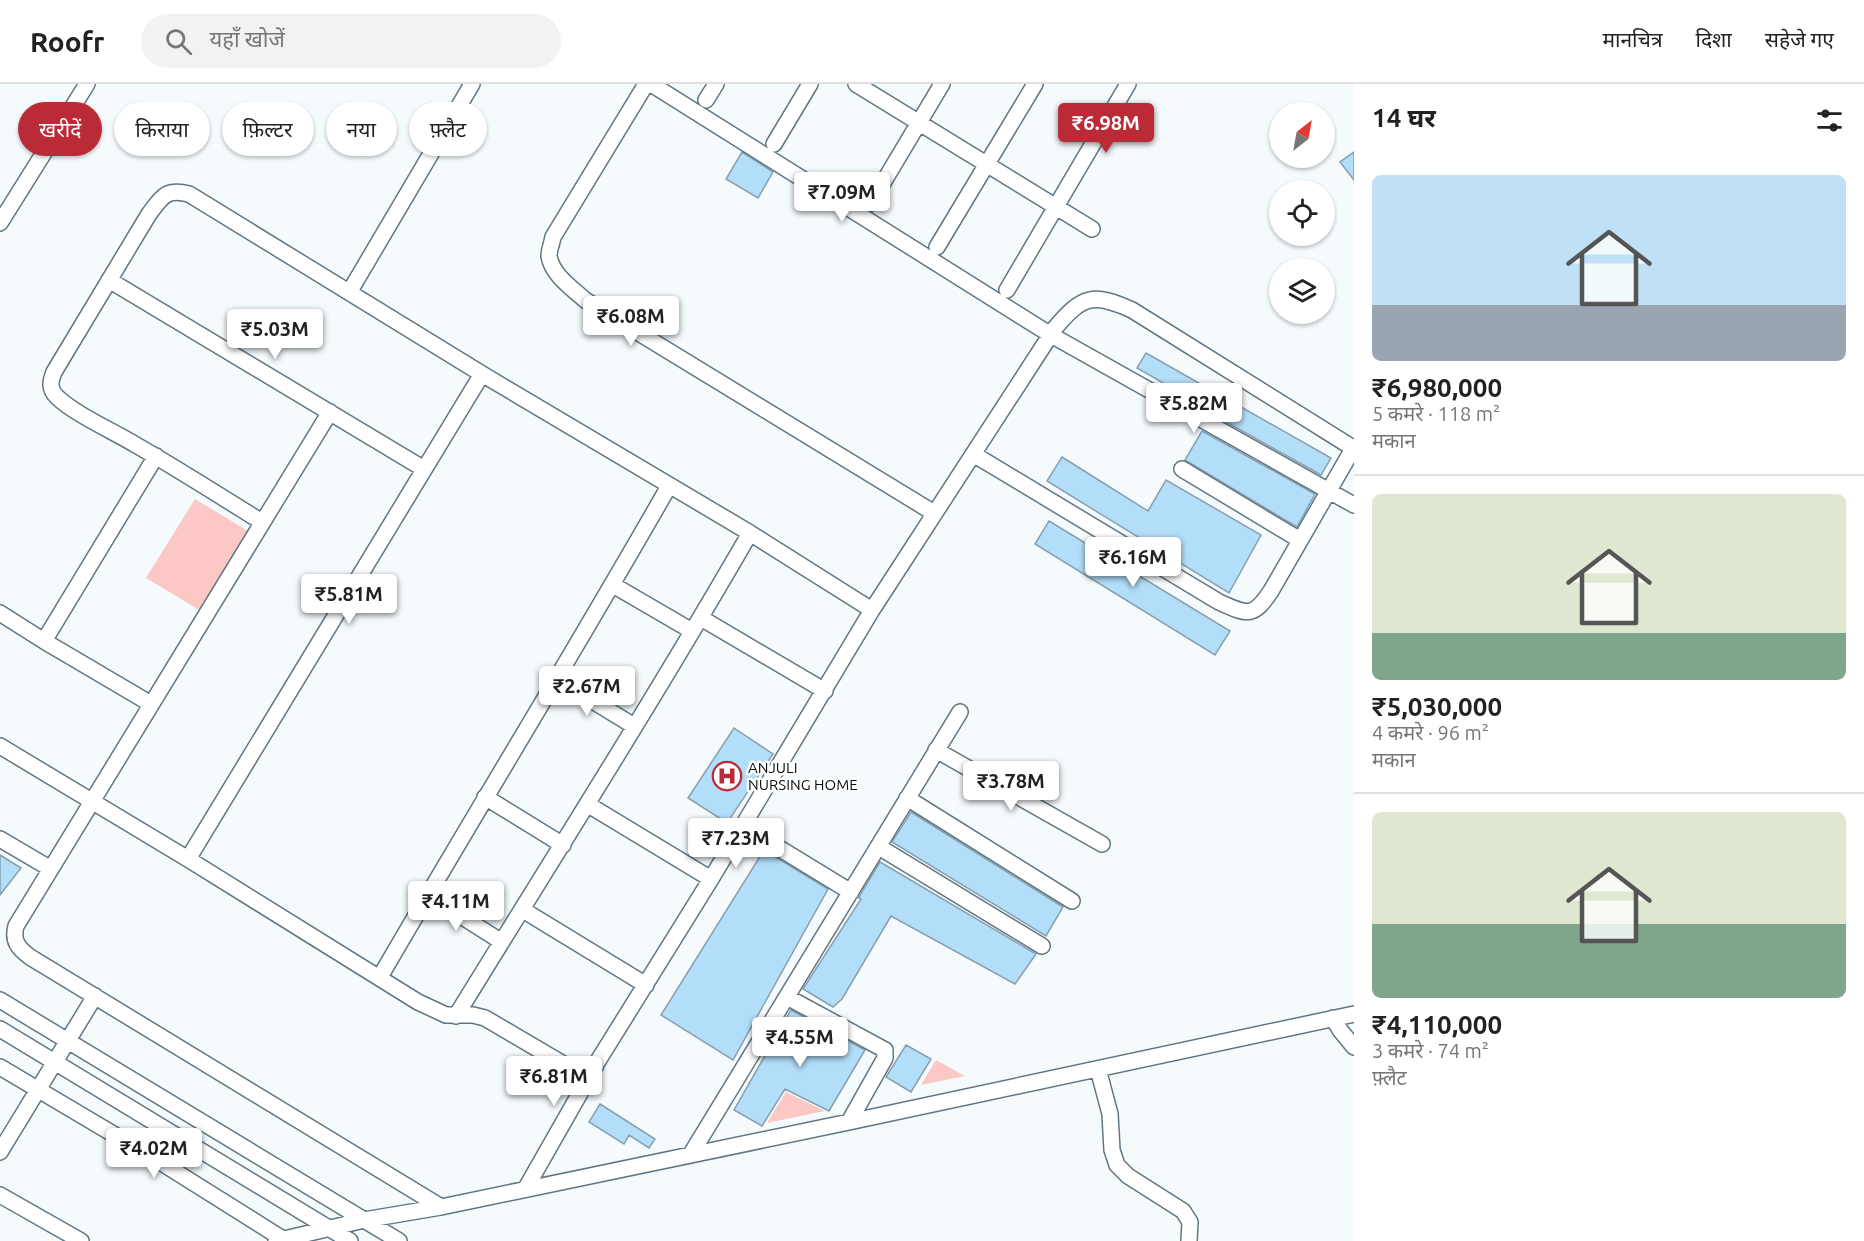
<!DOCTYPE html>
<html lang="hi">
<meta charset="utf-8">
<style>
body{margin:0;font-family:Ubuntu,"Noto Sans Devanagari",sans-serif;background:#f2f2f2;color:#222;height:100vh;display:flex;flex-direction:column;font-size:22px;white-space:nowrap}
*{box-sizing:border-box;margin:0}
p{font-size:20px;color:#767676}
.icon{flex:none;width:33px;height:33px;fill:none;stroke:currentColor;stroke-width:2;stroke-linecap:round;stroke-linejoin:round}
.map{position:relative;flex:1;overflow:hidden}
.drawer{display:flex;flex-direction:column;background:#fff;width:510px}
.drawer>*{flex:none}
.banner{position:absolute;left:18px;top:18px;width:570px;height:54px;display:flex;gap:12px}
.needle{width:39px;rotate:31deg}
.buttons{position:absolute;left:1269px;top:18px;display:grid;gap:12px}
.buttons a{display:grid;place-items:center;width:66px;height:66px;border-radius:50%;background:#fff;box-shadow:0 2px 4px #0004;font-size:30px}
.price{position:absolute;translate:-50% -51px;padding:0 14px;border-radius:6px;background:#fff;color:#222;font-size:20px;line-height:39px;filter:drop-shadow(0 2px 3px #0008)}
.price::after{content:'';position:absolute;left:50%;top:36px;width:18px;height:14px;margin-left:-9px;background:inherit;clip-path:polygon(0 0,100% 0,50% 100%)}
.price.active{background:#bb2a37;color:#fff}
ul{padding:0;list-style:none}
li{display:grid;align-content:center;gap:12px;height:318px;padding:0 18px}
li+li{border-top:2px solid #e0e0e0}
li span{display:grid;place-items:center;height:186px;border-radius:9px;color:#555}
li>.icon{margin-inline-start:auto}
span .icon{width:108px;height:108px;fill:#fffc;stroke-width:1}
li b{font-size:26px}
h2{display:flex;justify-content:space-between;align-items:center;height:72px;padding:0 18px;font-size:26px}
.chip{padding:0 21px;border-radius:27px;background:#fff;box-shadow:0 2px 4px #0004;font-size:21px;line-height:54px}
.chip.active{background:#bb2a37;color:#fff}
header{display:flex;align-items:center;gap:36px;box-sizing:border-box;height:84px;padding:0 30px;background:#fff;border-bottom:2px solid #e0e0e0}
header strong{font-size:28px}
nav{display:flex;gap:33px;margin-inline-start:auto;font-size:21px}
.search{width:420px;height:54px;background:#f2f2f2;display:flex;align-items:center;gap:15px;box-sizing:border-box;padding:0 21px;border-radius:33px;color:#767676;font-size:22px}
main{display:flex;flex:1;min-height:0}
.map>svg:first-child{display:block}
</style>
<header>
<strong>Roofr</strong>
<div class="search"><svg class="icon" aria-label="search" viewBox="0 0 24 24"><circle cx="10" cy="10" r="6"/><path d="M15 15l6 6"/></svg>यहाँ खोजें</div>
<nav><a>मानचित्र</a><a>दिशा</a><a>सहेजे गए</a></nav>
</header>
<main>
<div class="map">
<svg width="1354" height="1157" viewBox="0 0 1354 1157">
<rect width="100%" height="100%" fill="#f5fafd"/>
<!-- green -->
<path fill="#fbc8c6" d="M195,415L253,450L206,530L146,494Z
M936,976L965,992L921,1001Z
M786,1008L825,1027L767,1039Z"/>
<!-- building -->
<path fill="#b3defa" stroke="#889fae" stroke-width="1.5" d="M742,68L773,88L758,114L726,95Z
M1354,68V96L1340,78Z
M1146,269L1331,374L1321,391L1212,330L1214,328L1137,284Z
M1202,347L1315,410L1297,443L1185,376Z
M1062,373L1148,427L1166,396L1261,451L1229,509L1047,397Z
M1049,437L1230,547L1215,571L1035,460Z
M734,644L773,670L727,739L688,714Z
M911,728L1063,823L1046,852L892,758Z
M764,766L828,805L733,976L661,931Z
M0,771L21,784L0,811Z
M880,778L1036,870L1015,900L891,832L842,915L833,923L803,905L861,815L859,814L860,811Z
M791,926L865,966L829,1027L785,1005L762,1042L734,1026Z
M906,961L931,975L911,1008L886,993Z
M600,1020L655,1055L649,1064L629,1051L624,1060L589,1038Z"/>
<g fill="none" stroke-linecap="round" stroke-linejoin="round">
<!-- minor casing -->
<g stroke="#607684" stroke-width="18">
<path id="minor" d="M646,0L553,153C552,159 549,166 549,172C552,191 572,204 585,216L934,429
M651,0L1051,251L1354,421
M856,0L1092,145
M706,16L716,0
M774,60L810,0
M871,119L942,0
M0,139L87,0
M937,163L1035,0
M109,196L424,385
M1007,206L1128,0
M350,207L472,0
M330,328L16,842C12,857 18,864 30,873L441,1123
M973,370L1219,518C1248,531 1253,534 1271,507L1354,363
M1182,385L1300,456
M262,438C220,412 178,385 136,361C113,347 76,331 57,313C49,305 50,298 54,288L149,130C162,113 166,104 189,110L482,290L750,449L872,526
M613,501L692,547
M0,529L44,557L151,620
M701,534L825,607
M44,557L156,372
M557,595L634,642
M0,662L188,775L418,918L446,931H473L485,934L570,984C579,988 584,989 593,985L711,795L872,526L1055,244C1082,212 1093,208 1132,226L1353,364
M936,666L1102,760
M485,713L563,761
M907,714L1072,817
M587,720L711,795
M743,742L851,808
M0,755L51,785
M879,763L1042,862
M188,775L482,290
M428,811L502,858
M523,826L646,901
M380,893C475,729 575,567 669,402
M787,913L885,966V974L849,1038
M0,916L399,1157
M456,932C555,771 656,612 750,449
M1333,934L1340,946L1354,963
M0,945L350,1157
M0,983L157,1076L286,1157
M1098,985L1110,1030L1112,1066L1117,1081L1128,1092L1183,1127L1190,1138L1189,1157
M0,1068L95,912
M691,1070L960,628
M526,1104L596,981
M0,1111L81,1157
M276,1157L364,1136L441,1123L849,1038L1354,930"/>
</g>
<!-- minor -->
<use href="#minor" stroke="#fff" stroke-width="15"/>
</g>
<!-- icons -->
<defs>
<g id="hospital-ring" transform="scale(1.5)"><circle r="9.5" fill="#fff" stroke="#bb2a37" stroke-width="1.5"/><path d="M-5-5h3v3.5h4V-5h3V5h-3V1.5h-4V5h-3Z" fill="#bb2a37"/></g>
</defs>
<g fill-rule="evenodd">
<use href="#hospital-ring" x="727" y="692"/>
</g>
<g text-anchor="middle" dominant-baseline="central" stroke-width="5" stroke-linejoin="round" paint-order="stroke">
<!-- poi labels -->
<g font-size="15" fill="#060d12" stroke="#fff" text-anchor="start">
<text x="748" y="683">ANJULI<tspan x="748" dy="17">NURSING HOME</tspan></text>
</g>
</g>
</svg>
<div class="buttons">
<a><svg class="needle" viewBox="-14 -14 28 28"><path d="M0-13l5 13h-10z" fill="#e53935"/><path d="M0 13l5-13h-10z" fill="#767676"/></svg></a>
<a><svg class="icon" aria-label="locate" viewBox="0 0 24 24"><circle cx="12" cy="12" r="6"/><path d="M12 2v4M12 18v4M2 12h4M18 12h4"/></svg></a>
<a><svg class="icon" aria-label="layers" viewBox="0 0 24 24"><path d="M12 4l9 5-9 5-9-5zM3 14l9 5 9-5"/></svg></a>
</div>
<b class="price active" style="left:1106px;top:70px">₹6.98M</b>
<b class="price" style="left:842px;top:139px">₹7.09M</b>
<b class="price" style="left:631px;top:263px">₹6.08M</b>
<b class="price" style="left:275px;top:276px">₹5.03M</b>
<b class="price" style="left:1194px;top:350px">₹5.82M</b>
<b class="price" style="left:1133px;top:504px">₹6.16M</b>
<b class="price" style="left:349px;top:541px">₹5.81M</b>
<b class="price" style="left:587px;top:633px">₹2.67M</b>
<b class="price" style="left:1011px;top:728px">₹3.78M</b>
<b class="price" style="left:736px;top:785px">₹7.23M</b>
<b class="price" style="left:456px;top:848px">₹4.11M</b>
<b class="price" style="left:800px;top:984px">₹4.55M</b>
<b class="price" style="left:554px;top:1023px">₹6.81M</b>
<b class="price" style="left:154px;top:1095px">₹4.02M</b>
<div class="banner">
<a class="chip active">खरीदें</a>
<a class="chip">किराया</a>
<a class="chip">फ़िल्टर</a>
<a class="chip">नया</a>
<a class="chip">फ़्लैट</a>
</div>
</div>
<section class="drawer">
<h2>14 घर<svg class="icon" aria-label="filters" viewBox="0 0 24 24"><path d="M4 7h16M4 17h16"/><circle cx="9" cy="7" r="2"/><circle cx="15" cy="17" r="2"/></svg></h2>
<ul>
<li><span style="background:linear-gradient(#bfe0f5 70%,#9aa5b1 0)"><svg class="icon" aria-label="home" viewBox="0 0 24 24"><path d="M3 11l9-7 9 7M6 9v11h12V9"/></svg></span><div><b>₹6,980,000</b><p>5 कमरे · 118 m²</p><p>मकान</p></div></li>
<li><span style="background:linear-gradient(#dfe7d0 75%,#7fa58c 0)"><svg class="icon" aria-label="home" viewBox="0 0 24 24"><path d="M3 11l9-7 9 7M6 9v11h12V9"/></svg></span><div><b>₹5,030,000</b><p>4 कमरे · 96 m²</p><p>मकान</p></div></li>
<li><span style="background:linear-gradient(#dfe7d0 60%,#7fa58c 0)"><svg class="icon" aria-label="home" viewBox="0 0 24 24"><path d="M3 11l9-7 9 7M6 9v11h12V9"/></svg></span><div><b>₹4,110,000</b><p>3 कमरे · 74 m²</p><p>फ़्लैट</p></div></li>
</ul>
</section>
</main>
